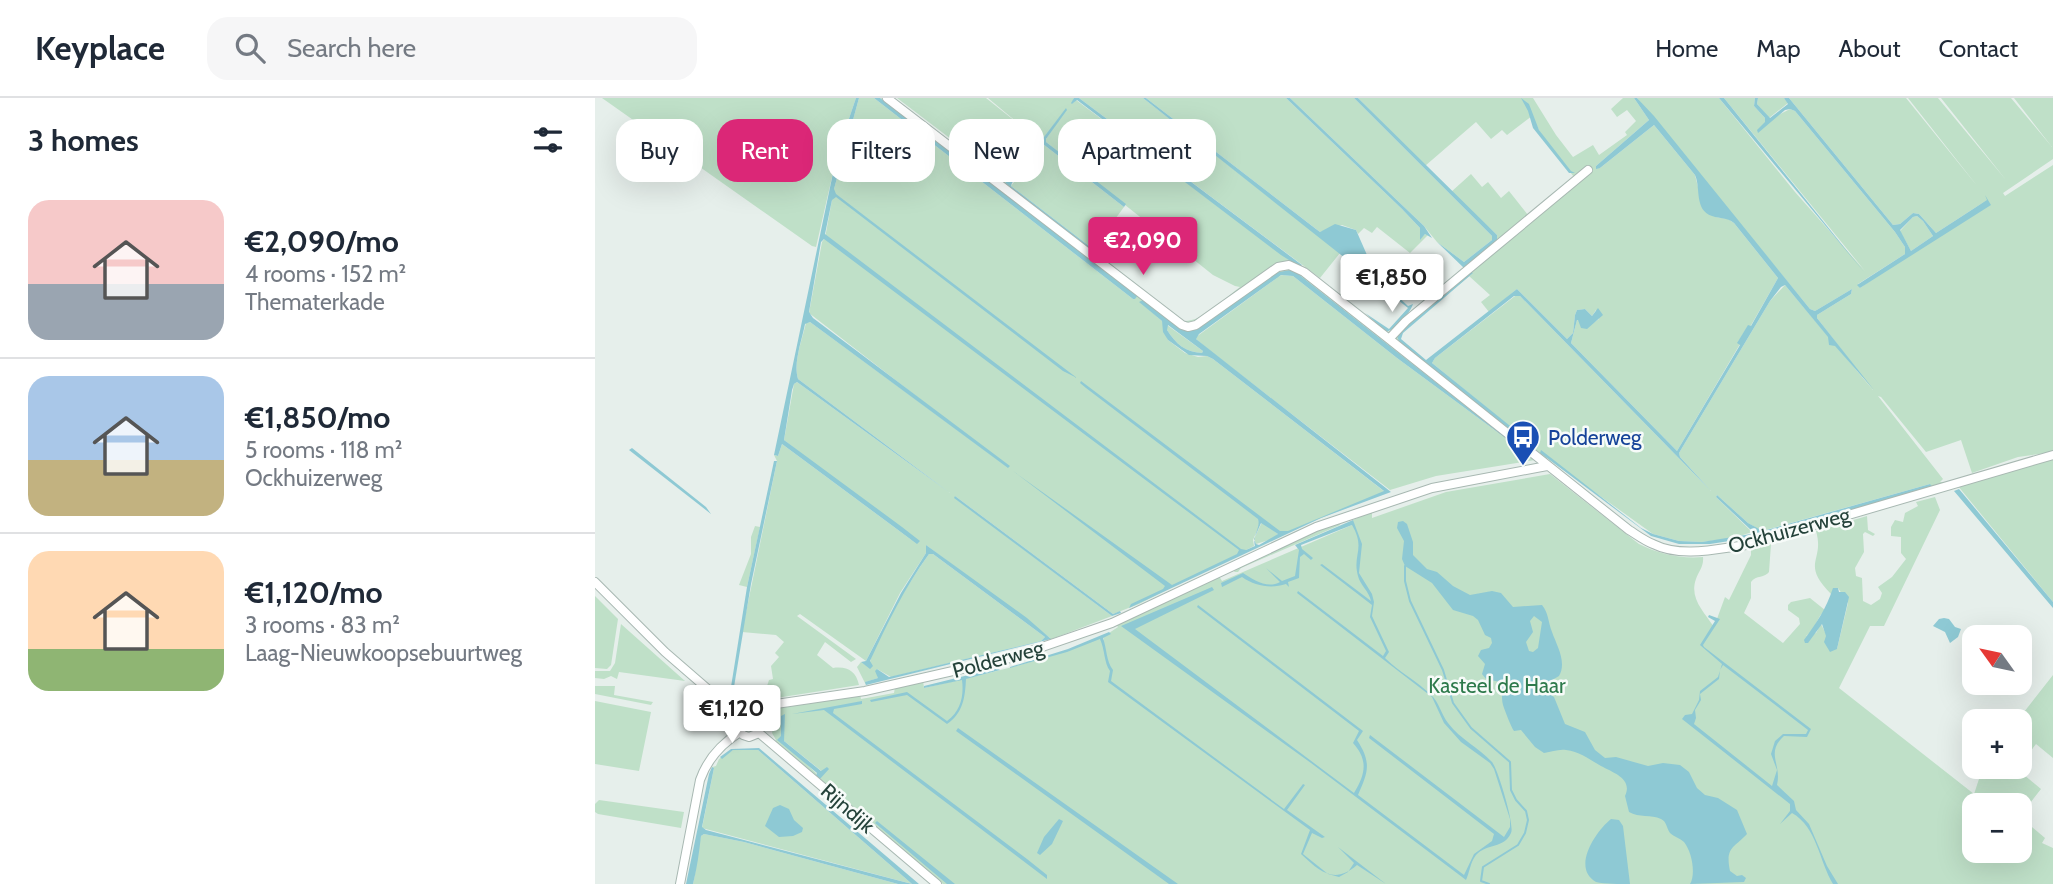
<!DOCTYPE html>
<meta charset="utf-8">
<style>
body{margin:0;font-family:Cabin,sans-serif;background:#f6f6f7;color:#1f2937;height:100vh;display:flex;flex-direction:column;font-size:26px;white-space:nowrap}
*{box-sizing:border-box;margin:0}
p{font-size:23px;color:#747a83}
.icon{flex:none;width:38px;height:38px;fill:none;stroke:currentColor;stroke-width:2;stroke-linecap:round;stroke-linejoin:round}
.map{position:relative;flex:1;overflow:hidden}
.drawer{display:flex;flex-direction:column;background:#fff;width:595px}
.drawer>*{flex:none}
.guide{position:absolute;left:21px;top:21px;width:665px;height:63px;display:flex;gap:14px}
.needle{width:46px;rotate:303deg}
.buttons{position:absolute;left:1367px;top:527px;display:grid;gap:14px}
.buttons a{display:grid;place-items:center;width:70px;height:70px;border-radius:14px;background:#fff;box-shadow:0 7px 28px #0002;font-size:35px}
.price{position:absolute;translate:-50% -60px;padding:0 16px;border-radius:7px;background:#fff;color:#222;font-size:23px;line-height:46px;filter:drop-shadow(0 2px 4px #0008)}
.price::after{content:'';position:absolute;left:50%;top:42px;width:21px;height:16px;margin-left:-10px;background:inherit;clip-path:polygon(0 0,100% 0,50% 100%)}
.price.on{background:#db2777;color:#fff}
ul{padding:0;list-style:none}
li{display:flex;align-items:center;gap:21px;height:175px;padding:0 28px}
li+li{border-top:2px solid #e0e1e3}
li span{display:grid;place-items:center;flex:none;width:196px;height:140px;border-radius:21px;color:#555}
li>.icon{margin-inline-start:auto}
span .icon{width:84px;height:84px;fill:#fffc;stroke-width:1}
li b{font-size:30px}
h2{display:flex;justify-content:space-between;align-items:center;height:84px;padding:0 28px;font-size:30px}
.pill{padding:0 24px;border-radius:21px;background:#fff;box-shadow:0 7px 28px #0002;font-size:24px;line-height:63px}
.pill.on{background:#db2777;color:#fff}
header{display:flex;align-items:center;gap:42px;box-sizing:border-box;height:98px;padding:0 35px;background:#fff;border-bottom:2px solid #e0e1e3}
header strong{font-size:33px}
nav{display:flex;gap:38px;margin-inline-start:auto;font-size:24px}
.search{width:490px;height:63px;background:#f6f6f7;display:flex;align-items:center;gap:18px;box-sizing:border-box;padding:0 24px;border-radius:21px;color:#747a83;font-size:26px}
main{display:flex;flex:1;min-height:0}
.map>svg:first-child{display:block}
</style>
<header>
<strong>Keyplace</strong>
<div class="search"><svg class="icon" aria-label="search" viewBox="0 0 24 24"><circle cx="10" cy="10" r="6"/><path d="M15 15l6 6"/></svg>Search here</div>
<nav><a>Home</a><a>Map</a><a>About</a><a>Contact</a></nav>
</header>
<main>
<section class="drawer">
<h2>3 homes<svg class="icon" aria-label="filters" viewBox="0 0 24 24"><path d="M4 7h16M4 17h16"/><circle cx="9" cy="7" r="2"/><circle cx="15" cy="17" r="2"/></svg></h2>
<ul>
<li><span style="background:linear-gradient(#f6c9c9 60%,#9aa5b1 0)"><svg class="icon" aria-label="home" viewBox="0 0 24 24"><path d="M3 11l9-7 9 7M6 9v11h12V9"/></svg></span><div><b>€2,090/mo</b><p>4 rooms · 152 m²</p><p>Thematerkade</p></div></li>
<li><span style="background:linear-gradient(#a9c7e8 60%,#c2b280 0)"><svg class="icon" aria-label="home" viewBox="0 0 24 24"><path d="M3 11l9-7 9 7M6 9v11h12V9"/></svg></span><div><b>€1,850/mo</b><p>5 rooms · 118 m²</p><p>Ockhuizerweg</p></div></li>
<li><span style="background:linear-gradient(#ffd9b3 70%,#8fb573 0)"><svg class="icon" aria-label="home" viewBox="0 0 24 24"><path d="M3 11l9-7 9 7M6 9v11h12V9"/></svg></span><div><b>€1,120/mo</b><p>3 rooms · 83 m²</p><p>Laag-Nieuwkoopsebuurtweg</p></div></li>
</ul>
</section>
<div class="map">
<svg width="1458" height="786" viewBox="0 0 1458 786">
<rect width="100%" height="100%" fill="#e6efeb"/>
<!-- green -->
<path fill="#bfe0c8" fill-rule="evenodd" d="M7,0H261L243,53L221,149L217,148Z
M264,0H279L538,201L543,197L285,0H299L397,76H402L302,0H391L440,39L393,0H479L477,6L481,2L791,234L796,233L816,213L902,142V137L856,94L876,76L887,89L893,84L906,100L914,93L933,117L979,79L948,40L937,18L912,37L907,32L896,41L881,24L830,68L763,0H938L961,37L978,59L998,47L1004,57L1032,37L1030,34L1041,23L1032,12L1022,19L1016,11L1028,0H1039L1054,22L1001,68V70H1005L1059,27L1100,77L1104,93L1121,119L1133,121L1139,125L1183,180L1155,229L1153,228L1143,244L1145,246L1082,353L976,245L982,222L998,225L1004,221L1001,212L997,218L990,211L982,212L980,217L978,235L972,241L922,191L894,214L886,204L895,197L874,178L878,175L802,238L827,263L940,349L837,265L840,260L920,198H925L1116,393L1085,359L1084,355L1175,203L1190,187L1278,292L1222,220V217L1256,196L1257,191L1220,213L1215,211L1042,0H1124L1200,94L1270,173L1129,0H1160L1159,8L1170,20V24L1195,11L1200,13L1300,134L1310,149V156L1263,186L1265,190L1392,102L1341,135L1324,116L1318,115L1305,126L1298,127L1194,0H1311L1383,89L1313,0H1343L1411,82L1346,0H1416L1457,49L1419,0H1458V61L1408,95L1410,98L1458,67V354L1423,359L1377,375L1366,342L1331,354L1286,299L1283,298L1348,381L1345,384H1351L1336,389L1335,386L1167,433L1153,425L1122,397L1121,399L1157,434L1139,440L1107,444L1084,443L1058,436L945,355L952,360L841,378L795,392L614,252L601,241V239L686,177L698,178L802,260L928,353L702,175L695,172L594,233L545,204L567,223L573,242L590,255L603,259L612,258L618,261L790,394L687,436L667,421L658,442L659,448L544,506L518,516L360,398V400L517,518L454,542L455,540L331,447V455L305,495L271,563L205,516L202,518L261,561L256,564L230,544L222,557L238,570C252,568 261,573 264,587L175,601L172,588L174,582L178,581L176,568L184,559L180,555L189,544L181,537L147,534L182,363L179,357L183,358L187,346L322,446L189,342L199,286L202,284L355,395L203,281C198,265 207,242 211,225L215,224L414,370L214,215L227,144L230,140L239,91ZM471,11L451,41V44L618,177L640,188L645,189C629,201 608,224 588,223L410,85L416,82Z
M484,0H548L745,155L725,180Z
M551,0H691L807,111L825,130V141L830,136L833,137L815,155L782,129L777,135L769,130L763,136L761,132L747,127L725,134Z
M695,0H759L897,138V142L869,164L842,144L829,128Z
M1163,0H1189L1193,5L1174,20L1162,6Z
M448,46L529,109L498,151L416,88Z
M1322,118L1328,123L1338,138L1316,153L1305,133L1318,119Z
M572,227L608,253L607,255C590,254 581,246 572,232Z
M1458,361V504L1363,388Z
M955,376L1044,446C1064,456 1086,461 1108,459C1109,468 1104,473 1101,481C1094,500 1109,514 1119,529L1130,499L1134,502L1156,457V451L1176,446L1174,474C1170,480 1161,477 1156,484V500L1149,515L1188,545L1205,526L1204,520L1193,512V507L1196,504L1215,500L1230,512C1221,520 1221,532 1211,538L1221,535L1226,526L1232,538L1242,551L1253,505L1243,490L1236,496C1205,464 1230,464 1221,433L1272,418L1273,432L1280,436L1278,438L1270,434L1268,436L1269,454L1260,470L1261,478L1267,480L1268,503L1276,507L1285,501L1287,495L1283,489L1297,479L1311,461L1306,455V439L1296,438V429L1300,422L1308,424L1310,415L1323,408L1321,404L1340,399L1345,412L1289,528H1275L1244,590L1379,696L1388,669H1423L1422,671L1446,691L1425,718L1424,707H1379V752H1424L1425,719L1450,740L1447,745L1458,750V786H348L224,682L229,675L184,639L222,676L221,678L179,644L181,642L177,635L179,625L175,615L185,608L265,596L266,601L299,595L300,589L328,582L329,590C390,576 447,564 505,540L509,542L508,539L523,529L520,525C555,509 589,494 624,478L627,483L757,427L758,422L777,413V420L851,394Z
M667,424L683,436L680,440L661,446L659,441Z
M744,424L745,427L646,470L643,474H639L643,468L703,440Z
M160,428L165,429L152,489L144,487L156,456V439Z
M334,456H338L450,539L446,543L296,579L282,571L283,580L271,584V587L262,569L266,564L275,570C273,548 319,477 334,456Z
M0,498L23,521L16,567L12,571L0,570Z
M26,526L90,583L24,574L22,581L16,578L9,581L0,580V573H15L20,565Z
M1458,577V660L1441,646L1425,667L1424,623H1422Z
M0,588H20L19,597L58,604L56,607L0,596Z
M0,603L56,614L44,673L0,666Z
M138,652H163L317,786L107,730L119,670L117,669L121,668L124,661Z
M4,702L89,714L86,730L3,716L0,714V706Z
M109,736L149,744L303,786H98L101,771L100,763L106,738Z"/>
<!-- water -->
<path fill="#8ec9d4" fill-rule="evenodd" d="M261,0H264L239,91L241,96L482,280L468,273L241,99L237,102L230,136L646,451L651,452L660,448C657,438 666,429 663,421L491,290L485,285L486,283L685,433H693L789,393L618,261L612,258L594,257L573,242L568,234L567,223L544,204L548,202L586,230L594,233L680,175L695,172L702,175L928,353L802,260L698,178L686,177L604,236L601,241L796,394L726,420L534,510L536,506L568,491L570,488L418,373L577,487L642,456L644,452L229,141L226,144L214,214L218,220L415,368L413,370L215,224L210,226C207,242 198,265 203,281L355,395L202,284L199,286L197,292L189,342L307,429L325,443L322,446L187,346L183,358L179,357L242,56ZM573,227L608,253L607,255C590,254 581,246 572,232ZM666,425L683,436L664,447L661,446L659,441Z
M279,0H285L314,21L543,197L540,201H538Z
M479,0H484L707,167L705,169L686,157L482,2L477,6L476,5Z
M548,0H551L721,131L725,134L740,126L761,132L772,157L766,158L762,164L763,167L785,182L813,208L818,206C815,215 802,231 791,234L770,215L794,231L813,210Z
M691,0H695L829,128L837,140L830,136L825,142V130L807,111Z
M759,0H763L902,137V142L869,170L842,144L869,164L897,142V138Z
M926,0L934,6L944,32L976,73L980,75H974L938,30L933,13Z
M1039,0H1042L1059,18L1215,211L1220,213L1257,191L1256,196L1222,217V220L1279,292L1240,248L1234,247L1233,239L1190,187L1186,189L1175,203L1084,355L1085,359L1116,393L925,198H919L840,260L837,265L940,348L939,350L805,246L802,238L812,226L874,173L878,175L808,235L806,241L831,262L922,191L972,241L978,235L980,217L982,212L990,211L997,218L1003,210L1008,217L992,231L986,230L983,222H982L976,245L1082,353L1145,247L1142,245L1153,227L1156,228L1183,180L1139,125C1131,119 1126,121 1117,118C1099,112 1106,90 1100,77L1059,27L1005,70L1001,71V68L1054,22Z
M1124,0H1129L1269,174Z
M1160,0H1163L1162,6L1175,20L1193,6L1189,0H1194L1298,127L1305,126L1318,115L1324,116L1341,135L1392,102L1390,97L1396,107L1265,190L1262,187L1310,156V149L1300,134L1200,13L1195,11L1190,12L1163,35L1162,32L1170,24V20L1159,8ZM1322,118L1328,123L1338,138L1316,153L1305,132L1318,119Z
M471,10L472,12L451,41V44L531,106L529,109L448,46L417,85L416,88L498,151L496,154L410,85L420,77Z
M37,350L111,409L116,416L34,352Z
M946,352L1046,430L1058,436L1084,443L1107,444L1156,436V432L1121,399L1122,397L1153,425L1168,433L1335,386L1337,388L1167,438L1115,446H1084L1056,438L952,360L945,355Z
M179,363H182L156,486L138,595H135L152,489Z
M1364,391L1458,504V510L1359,393Z
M360,398L514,513L518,516L525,513L526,515L517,518L359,400Z
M758,422L767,446L764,475L777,496L779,504L777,518L794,554L790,560C804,574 822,583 836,597C844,604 846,616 853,625C866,642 883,649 897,664C903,671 920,728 916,735C909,751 892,745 881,757C875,765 875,773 871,782L716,665L526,528L617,489L619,492L540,531L759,695C771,675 773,662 758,645L764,633L602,509L603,507L768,633L762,642C777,665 773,674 763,697L869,777L879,756L897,743L899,736L774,640L775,637L909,739L915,729V721L899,671L895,665L866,644L849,625L837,599L702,495L703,493L788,558L791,553L775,519L777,507L725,467L727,466L776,503C774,493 765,487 763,478C757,457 771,451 757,427L706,447L707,451L718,460L716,462L709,456L705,459L704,480L693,484L694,489L691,486C676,491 660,488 647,479L627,489L626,485L648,475C659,482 672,491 685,484L671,470L687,483L700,478L704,452L700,447Z
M808,423L812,426L818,444V457L832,471L842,474L858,488L875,497L897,493L906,495L918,509L947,507C954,516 953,524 957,534C962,548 972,564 964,578L952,585V594L959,599L970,626L990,634L1000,652L1010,660L1021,659L1053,668L1068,665L1085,667L1094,674L1102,690L1110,697L1123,700L1142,712L1152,736C1139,750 1130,749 1135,773L1142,778L1147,777L1151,780L1149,784L1095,786C1101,776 1097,754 1089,744C1085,740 1079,739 1075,735C1071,729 1072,724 1066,721C1056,716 1044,720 1034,714L1030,698C1038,681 1019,675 1006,668C994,661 985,654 971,652C963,651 957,654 949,655L940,649L926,632L919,633C916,629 910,613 908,607C906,599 908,591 905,584L891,581L887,576L890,566L883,558L886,552L894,550L897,545L896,540L890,537L883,522L878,518L858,512L837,485L810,468L807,461L809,443L802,430L803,424ZM939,518L947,524L943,550L938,554L934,553L931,544L938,534L935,523Z
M331,447L432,520L456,541L271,587L270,584L283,580L280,573L282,571L294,579L446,543L450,539L338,456H334C310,489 292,526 275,563L278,568L275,571L266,564L271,563L306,495L331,455Z
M1238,490H1243L1244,494H1250L1254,499L1242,551L1235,554L1229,544L1231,538L1227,526L1213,545H1210L1209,542C1222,524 1231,511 1238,490Z
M1114,517L1125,521L1108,547L1109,549L1216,631L1212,639L1189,638C1170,655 1187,666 1182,687L1199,703L1201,712L1214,726L1232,768L1243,786H1238C1224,763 1222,729 1197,715L1185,726L1195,713V706L1087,621L1090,617L1097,616L1104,602L1105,593L1123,579L1127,566L1105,547L1120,523L1113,519ZM1128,567L1213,632L1211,636H1188L1180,643L1176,656L1182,672L1177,688L1099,626L1101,620L1100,612L1106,602L1105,596L1124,581L1125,572Z
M1349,520L1354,521L1360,529L1366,531L1363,539L1355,545L1350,534L1338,528L1344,521Z
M514,534L516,536L508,540C512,551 511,563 518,572L516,583L689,711L708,686L710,687L692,712L730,739L727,740L717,735L708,756L733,776L744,779L753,774L759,765L743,749L791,786L762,767C740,786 726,775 706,756L715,732L513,584L515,573C509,565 510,552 505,541L472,554L415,570V569L473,551Z
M402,570L405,572L371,581C370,600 368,615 352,626L312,597L276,604L275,602L312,594L352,623C366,613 369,597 367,582L329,590V588Z
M267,603V606L239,611L238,615L432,761L452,777V781L229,612L197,616Z
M190,616L189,643L226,673L232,669L234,671L224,682L221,678L222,675L182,642L186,638V618Z
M363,630L583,786H574L361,633Z
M164,650L324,786H303L149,744L109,736L106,738C104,755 102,770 98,786H91L114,676L117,669L119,670L107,729L111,732L317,786L163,652H138L127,661L125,659L136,651Z
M185,707L194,711L199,722L208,730L207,734L198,738L184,739L170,728L178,710Z
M464,721L468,723L457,746L445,757L442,755L449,739Z
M1016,721L1024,722L1028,728L1035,786C1025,786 1010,786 1001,784C976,770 1001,733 1016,721Z
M282,723L360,786H352L280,725Z"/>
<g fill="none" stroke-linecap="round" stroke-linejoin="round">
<!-- stream -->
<path stroke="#8ec9d4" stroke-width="2" d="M810,468V483L815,503L848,572L858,605L876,630L915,664L916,692L921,702L931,713L933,722L930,735L923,747L888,769L886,783L894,786"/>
<!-- minor casing -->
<g stroke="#a8b8b2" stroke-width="10">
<path id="minor" d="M292,0L587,227L593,229L601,227L683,169L694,167L709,174L794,241
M993,72L811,223L794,241L1034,432C1042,437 1050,443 1058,446C1086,460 1121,451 1151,447L1458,357
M0,484L70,554L145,619
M145,619L143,630L148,637L154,639L164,635
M145,619L152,615L164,619
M164,619L181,606L270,593L415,560L517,525L721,429L837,390L952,368
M164,635L342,786
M85,786L105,682C112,662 126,646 145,634"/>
</g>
<!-- minor -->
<use href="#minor" stroke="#fff" stroke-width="8"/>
</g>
<!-- icons -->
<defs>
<g id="bus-pin" transform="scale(1.75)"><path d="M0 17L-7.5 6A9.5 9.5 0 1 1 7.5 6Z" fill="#1a4fb4" stroke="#f7fbf9"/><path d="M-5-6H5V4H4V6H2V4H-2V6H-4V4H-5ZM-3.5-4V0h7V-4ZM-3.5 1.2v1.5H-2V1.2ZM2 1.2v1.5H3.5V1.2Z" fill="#fff"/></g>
</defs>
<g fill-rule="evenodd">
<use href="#bus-pin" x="928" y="339"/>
</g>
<g text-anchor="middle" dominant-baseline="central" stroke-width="5" stroke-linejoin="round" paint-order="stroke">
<!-- transit labels -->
<g font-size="21" fill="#164399" stroke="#f7fbf9" text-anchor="start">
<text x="953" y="339">Polderweg</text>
</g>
<!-- street labels -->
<g font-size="21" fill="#24423a" stroke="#f7fbf9">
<text transform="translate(1194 432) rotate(-15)">Ockhuizerweg</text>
<text transform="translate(403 561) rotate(-15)">Polderweg</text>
<text transform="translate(253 710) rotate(41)">Rijndijk</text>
</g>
<!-- park labels -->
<g font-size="21" fill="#2d7a4b" stroke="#f7fbf9">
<text x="902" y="587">Kasteel de Haar</text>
</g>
</g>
</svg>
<div class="buttons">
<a><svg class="needle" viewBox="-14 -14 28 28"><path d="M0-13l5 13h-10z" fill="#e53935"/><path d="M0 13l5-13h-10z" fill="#747a83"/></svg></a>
<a>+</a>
<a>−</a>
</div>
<b class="price on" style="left:548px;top:179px">€2,090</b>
<b class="price" style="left:797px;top:216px">€1,850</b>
<b class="price" style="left:137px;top:647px">€1,120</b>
<div class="guide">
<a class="pill">Buy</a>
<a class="pill on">Rent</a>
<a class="pill">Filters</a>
<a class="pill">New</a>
<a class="pill">Apartment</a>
</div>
</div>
</main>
